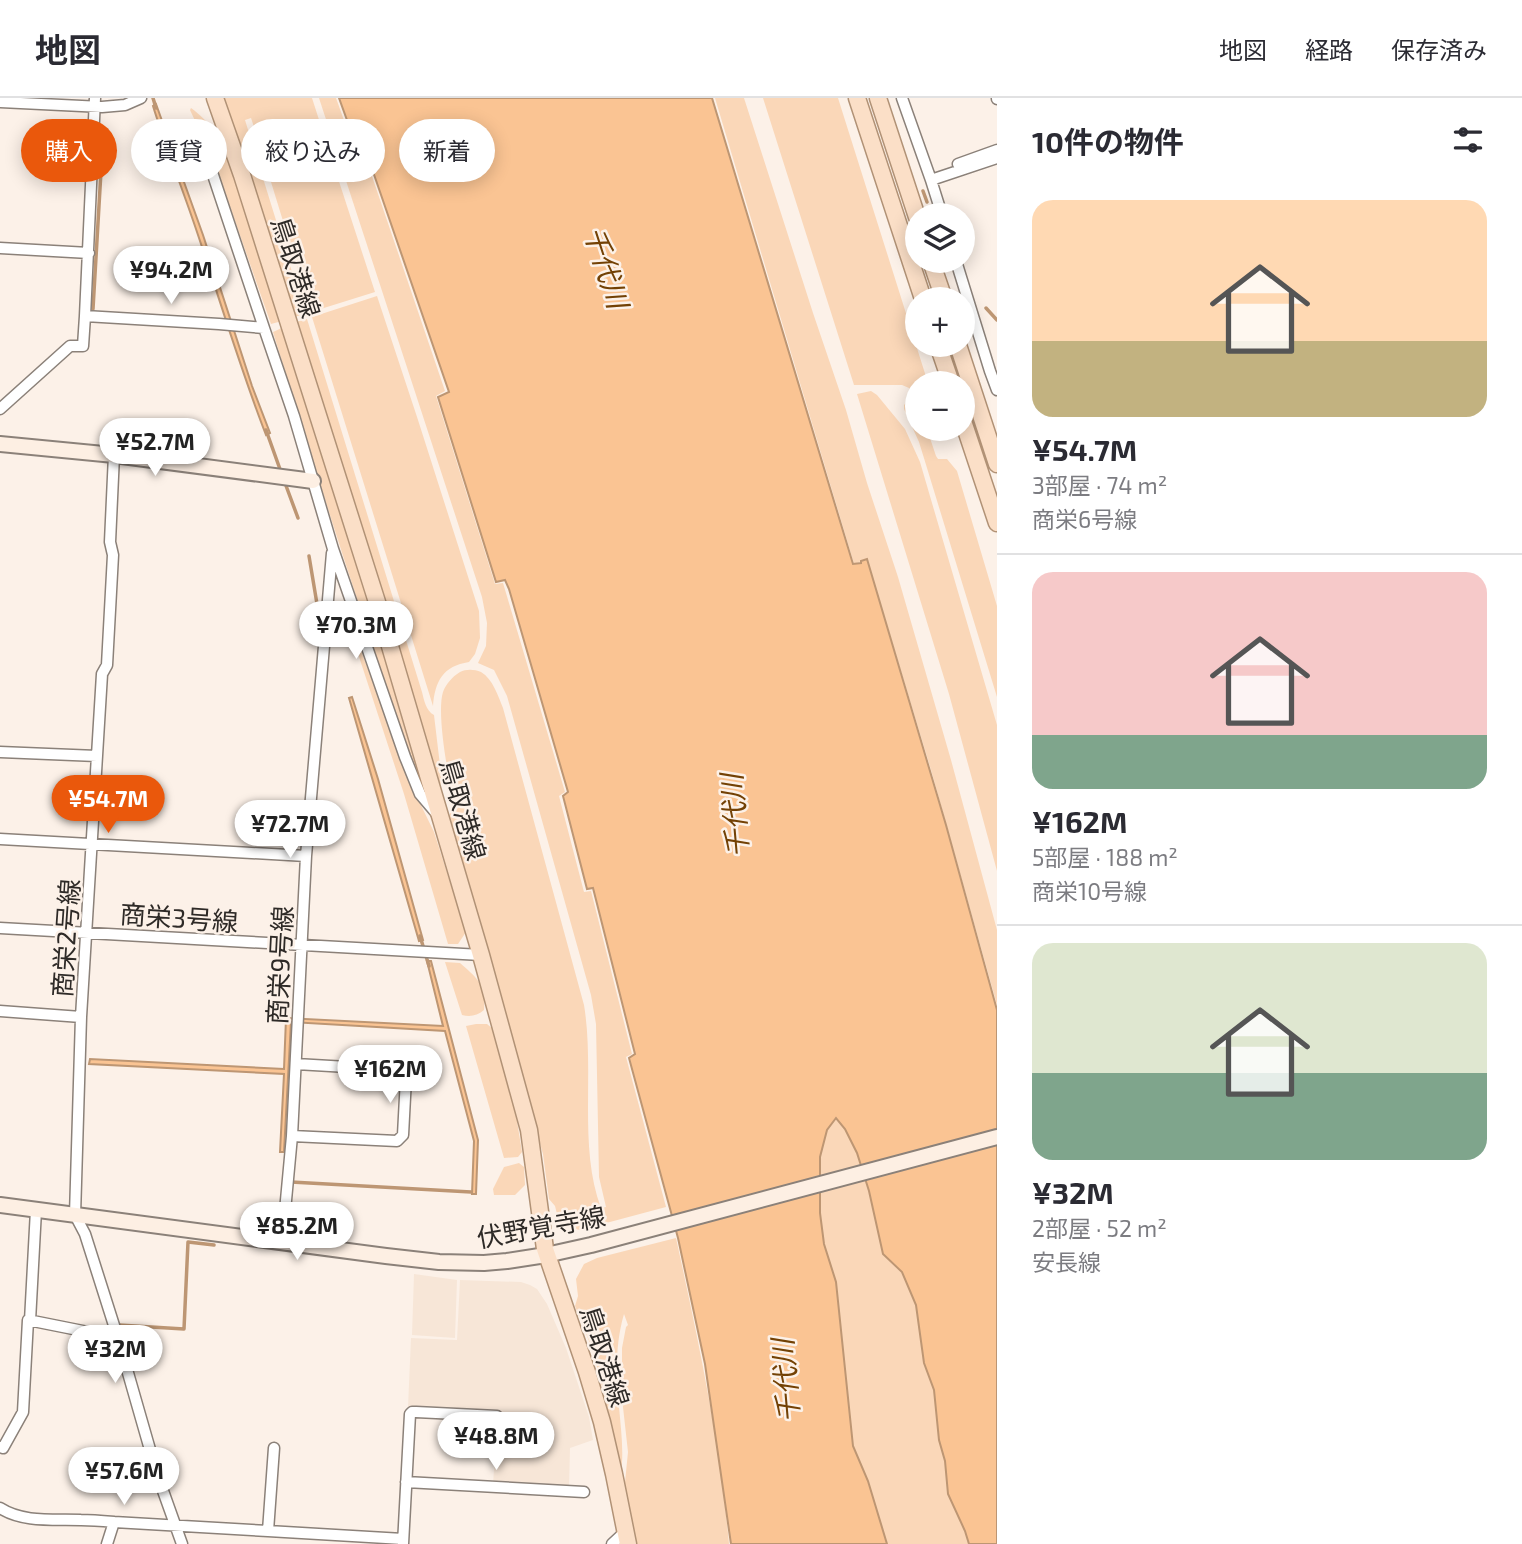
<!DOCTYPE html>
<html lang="ja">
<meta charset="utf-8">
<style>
body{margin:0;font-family:"Exo 2","Noto Sans JP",sans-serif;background:#f2f2f3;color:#2b2b33;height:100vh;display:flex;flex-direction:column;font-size:26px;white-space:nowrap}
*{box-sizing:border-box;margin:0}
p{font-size:23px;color:#7c7c81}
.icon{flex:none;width:38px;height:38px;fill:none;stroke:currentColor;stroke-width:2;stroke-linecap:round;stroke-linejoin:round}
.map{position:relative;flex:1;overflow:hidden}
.drawer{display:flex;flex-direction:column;background:#fff;width:525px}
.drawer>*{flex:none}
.top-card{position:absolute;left:21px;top:21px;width:665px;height:63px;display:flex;gap:14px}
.tools{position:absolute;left:905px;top:105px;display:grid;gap:14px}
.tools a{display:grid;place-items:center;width:70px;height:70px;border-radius:50%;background:#fff;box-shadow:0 4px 18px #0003;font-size:35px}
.price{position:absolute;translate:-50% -60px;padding:0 16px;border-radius:24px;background:#fff;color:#222;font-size:23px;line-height:46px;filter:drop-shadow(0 2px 4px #0008)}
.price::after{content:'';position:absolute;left:50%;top:42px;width:21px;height:16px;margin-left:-10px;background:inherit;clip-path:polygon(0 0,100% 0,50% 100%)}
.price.current{background:#ea580c;color:#fff}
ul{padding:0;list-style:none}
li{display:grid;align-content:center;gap:14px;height:371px;padding:0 35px}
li+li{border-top:2px solid #e1e1e2}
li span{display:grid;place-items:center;height:217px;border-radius:21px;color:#555}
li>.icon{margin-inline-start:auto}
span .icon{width:126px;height:126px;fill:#fffc;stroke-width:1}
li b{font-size:30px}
h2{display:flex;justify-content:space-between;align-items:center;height:84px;padding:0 35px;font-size:30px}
.chip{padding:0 24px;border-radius:32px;background:#fff;box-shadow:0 4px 18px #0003;font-size:24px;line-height:63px}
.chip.current{background:#ea580c;color:#fff}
header{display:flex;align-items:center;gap:42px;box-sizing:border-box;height:98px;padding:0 35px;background:#fff;border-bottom:2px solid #e1e1e2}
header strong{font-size:33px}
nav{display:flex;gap:38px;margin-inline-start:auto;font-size:24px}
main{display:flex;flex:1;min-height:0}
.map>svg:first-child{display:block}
</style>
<header>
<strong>地図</strong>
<nav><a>地図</a><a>経路</a><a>保存済み</a></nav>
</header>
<main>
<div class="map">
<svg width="997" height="1446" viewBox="0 0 997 1446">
<rect width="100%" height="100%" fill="#fcf1e8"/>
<!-- built -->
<path fill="#f7e6d7" d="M414,1176L457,1182L455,1240L412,1237Z
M460,1182L521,1184L530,1187L537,1191L547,1206L566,1250L589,1319L593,1342L570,1350L569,1390L493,1386L498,1315L408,1309L411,1240L457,1242Z"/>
<!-- green -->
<path fill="#fad7b8" d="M222,0H312L331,59L270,77L251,20L245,22L305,216L294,219Z
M319,0H336L350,39L358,37L445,293L436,298L495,486L503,485L565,694L559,698L584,794L591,793L632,956L626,959L666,1109L580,1132L570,1130L563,1127L558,1120L555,1108L549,1101L543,1056L448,721C450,715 455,707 454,701C454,696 451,690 450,685C446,665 437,613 443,594C446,586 452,579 460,574C466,571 474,571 481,574C493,581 498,598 503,610L584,907C595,973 578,1048 601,1110L606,1109L599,1079L596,926L591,897L507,598L494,572L478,565L486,548L487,525L482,499Z
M715,0H744L813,215L846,312L867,385L898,479L951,662L997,832V907L931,672L867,461L854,466Z
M763,0H838L928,285H917V298L909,290L902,287H854Z
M191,10C210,24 216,36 226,57L282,223L271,226L214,63L190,12Z
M333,65L375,194L311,214L271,84Z
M377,198L418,322L479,513L480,540L475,556L469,564C443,568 435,583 433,608L312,219Z
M307,221L422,594C424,602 426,613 434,617L442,684L439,687L296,224Z
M284,229L429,696L423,690L412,666C363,522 317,379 273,234Z
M871,293L877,297L905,331L920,364L997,627V773L949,596L857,296Z
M906,305L912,306L917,311V331H927L936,358L938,361H947L957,373L997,508V599L927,370L919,344L904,311V307Z
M345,516L350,524L415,695L434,734L466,834L458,846H448L404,696Z
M445,864L460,865C477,880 486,886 484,912C477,918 470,919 462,917Z
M476,926H487L493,931L502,958L516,1017L522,1054L518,1059L504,1060L466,928Z
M836,1020L845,1031L857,1055L869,1093L883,1156L902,1174L916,1207L924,1265L934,1292L939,1342L945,1363L948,1396L965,1433L969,1446H887L868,1383L853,1348L836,1184L824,1146L820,1115V1059L827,1032Z
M519,1065L524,1069L525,1087L515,1097H494L493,1091L504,1069Z
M676,1140C698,1241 720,1343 729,1446H633L624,1394L628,1354L622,1300V1250L626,1229L628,1227L624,1216C615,1247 616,1278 619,1309C621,1332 624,1353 621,1375L614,1337L593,1253L575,1208L578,1198L576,1181L584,1166L597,1160Z"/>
<!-- water -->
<path fill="#fac493" stroke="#bd9673" stroke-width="2" d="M339,0H712L853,466L861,465V463L867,461L946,727L997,912V1446H969L965,1433L948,1396L945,1363L939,1342L934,1292L924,1265L916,1207L902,1174L883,1156L869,1093L857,1055L845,1031L836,1020L827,1032L820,1059V1115L824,1146L836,1184L853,1348L868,1383L887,1446H731L705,1266L678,1140L629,960L635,956L593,790L587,791L563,698L568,694L509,491L505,482L496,484L438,299L449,294L359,33L352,36Z
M156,6L203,137L252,288L270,335L266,337C240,270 220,202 197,134C183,92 166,50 153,8Z
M352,599L378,681L423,842L419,843L349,600Z
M427,863H431L478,1042L476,1096H472L474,1043L445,933L291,924L284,1054H280L284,976L89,966L90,961L284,971L286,920L443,928Z"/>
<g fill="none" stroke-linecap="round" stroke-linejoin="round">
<!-- stream -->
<path stroke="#bd9673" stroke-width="3.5" d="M153,0L156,10
M923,93L927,104
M986,210L997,222
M93,211L102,56
M266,332L281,374
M285,385L298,420
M309,458L317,506L313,539
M420,838L429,868
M291,1084L471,1094
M119,1227L184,1231L188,1144L214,1147"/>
<!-- street casing -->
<g stroke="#8b8179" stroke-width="13">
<path id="street" d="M95,0L85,218L219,226L264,230L294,318L333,451L405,659L420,696L437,716
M902,0L931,82L997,60
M997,0V1
M0,4L102,9L125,7L141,0
M958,66L997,52
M181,68L202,61L210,68L264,230
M931,82L942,117
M0,150L89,155
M956,163L990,273L997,292
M0,311L70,248H83L85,218
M114,357L110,444L113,457L107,567L102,576L81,919L75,1117L85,1136L118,1240L157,1376L182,1446
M0,654L97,658
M0,741L306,758
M0,830L481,857
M0,913L81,919
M292,1038L397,1043L403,1037L406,980L399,972L296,966
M282,1145L292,1038L306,758L332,455
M30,1223L36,1112
M0,1349L3,1350L23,1314L28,1222L118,1240
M406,1384L584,1394
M0,1410C23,1425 54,1421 81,1422C92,1422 103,1423 114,1424
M268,1433L403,1441
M107,1446L114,1424L268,1433L274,1350
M403,1446L410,1316L412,1314H416L497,1318
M612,1446L626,1433"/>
</g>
<!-- secondary casing -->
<g stroke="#8b8179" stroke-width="18">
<path id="secondary" d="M0,346L114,357L313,383
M0,1107L386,1158L439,1164L484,1165L507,1163L546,1157L591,1147L997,1039"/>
</g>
<!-- primary casing -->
<g stroke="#b19276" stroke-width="19">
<path id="primary" d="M215,0L242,77L377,504L481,857L529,1032L545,1151L587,1274L602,1324L614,1376L628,1446
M857,0L923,201
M878,0L917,119
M931,163L944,201
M938,247L951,285
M958,247L997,366
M962,320L997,425"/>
</g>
<!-- street -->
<use href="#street" stroke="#fff" stroke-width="10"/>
<!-- secondary -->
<use href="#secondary" stroke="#fdefe3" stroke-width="14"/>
<!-- primary -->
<use href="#primary" stroke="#fbdfc7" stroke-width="16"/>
</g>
<g text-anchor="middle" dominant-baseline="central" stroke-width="5" stroke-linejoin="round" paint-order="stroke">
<!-- street labels -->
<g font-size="26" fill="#2e2a27" stroke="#fcf1e8">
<text transform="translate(297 169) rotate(72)">鳥取港線</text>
<text transform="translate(464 711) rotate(74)">鳥取港線</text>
<text transform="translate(179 819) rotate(4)">商栄3号線</text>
<text transform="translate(65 840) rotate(-86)">商栄2号線</text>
<text transform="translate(279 867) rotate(-87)">商栄9号線</text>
<text transform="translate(541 1128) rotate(-10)">伏野覚寺線</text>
<text transform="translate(606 1258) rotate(72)">鳥取港線</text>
</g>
<!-- water labels -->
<g font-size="28" font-style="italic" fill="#734104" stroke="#fcf1e8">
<text transform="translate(607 169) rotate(72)">千代川</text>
<text transform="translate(734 718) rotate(-95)">千代川</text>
<text transform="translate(785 1283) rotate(-95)">千代川</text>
</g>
</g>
</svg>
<div class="tools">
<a><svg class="icon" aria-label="layers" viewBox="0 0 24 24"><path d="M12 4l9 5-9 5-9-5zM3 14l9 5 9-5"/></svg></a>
<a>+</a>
<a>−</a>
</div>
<b class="price" style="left:171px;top:208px">¥94.2M</b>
<b class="price" style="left:155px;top:380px">¥52.7M</b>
<b class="price" style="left:356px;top:563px">¥70.3M</b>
<b class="price current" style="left:108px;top:737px">¥54.7M</b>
<b class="price" style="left:290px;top:762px">¥72.7M</b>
<b class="price" style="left:390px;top:1007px">¥162M</b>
<b class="price" style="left:297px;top:1164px">¥85.2M</b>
<b class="price" style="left:115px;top:1287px">¥32M</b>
<b class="price" style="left:496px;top:1374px">¥48.8M</b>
<b class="price" style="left:124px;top:1409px">¥57.6M</b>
<div class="top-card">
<a class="chip current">購入</a>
<a class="chip">賃貸</a>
<a class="chip">絞り込み</a>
<a class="chip">新着</a>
</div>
</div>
<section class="drawer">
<h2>10件の物件<svg class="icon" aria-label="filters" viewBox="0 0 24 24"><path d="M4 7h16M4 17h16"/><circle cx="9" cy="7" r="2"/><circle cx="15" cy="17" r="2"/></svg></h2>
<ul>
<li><span style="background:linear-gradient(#ffd9b3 65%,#c2b280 0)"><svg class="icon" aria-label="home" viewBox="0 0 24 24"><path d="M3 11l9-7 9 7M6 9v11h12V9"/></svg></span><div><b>¥54.7M</b><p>3部屋 · 74 m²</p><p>商栄6号線</p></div></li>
<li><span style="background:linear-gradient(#f6c9c9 75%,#7fa58c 0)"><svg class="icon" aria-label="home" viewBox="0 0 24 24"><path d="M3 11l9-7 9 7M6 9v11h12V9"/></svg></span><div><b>¥162M</b><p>5部屋 · 188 m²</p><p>商栄10号線</p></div></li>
<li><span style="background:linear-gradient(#dfe7d0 60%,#7fa58c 0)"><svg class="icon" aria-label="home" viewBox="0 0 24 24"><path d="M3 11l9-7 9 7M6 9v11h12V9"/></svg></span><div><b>¥32M</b><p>2部屋 · 52 m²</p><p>安長線</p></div></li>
</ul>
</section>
</main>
